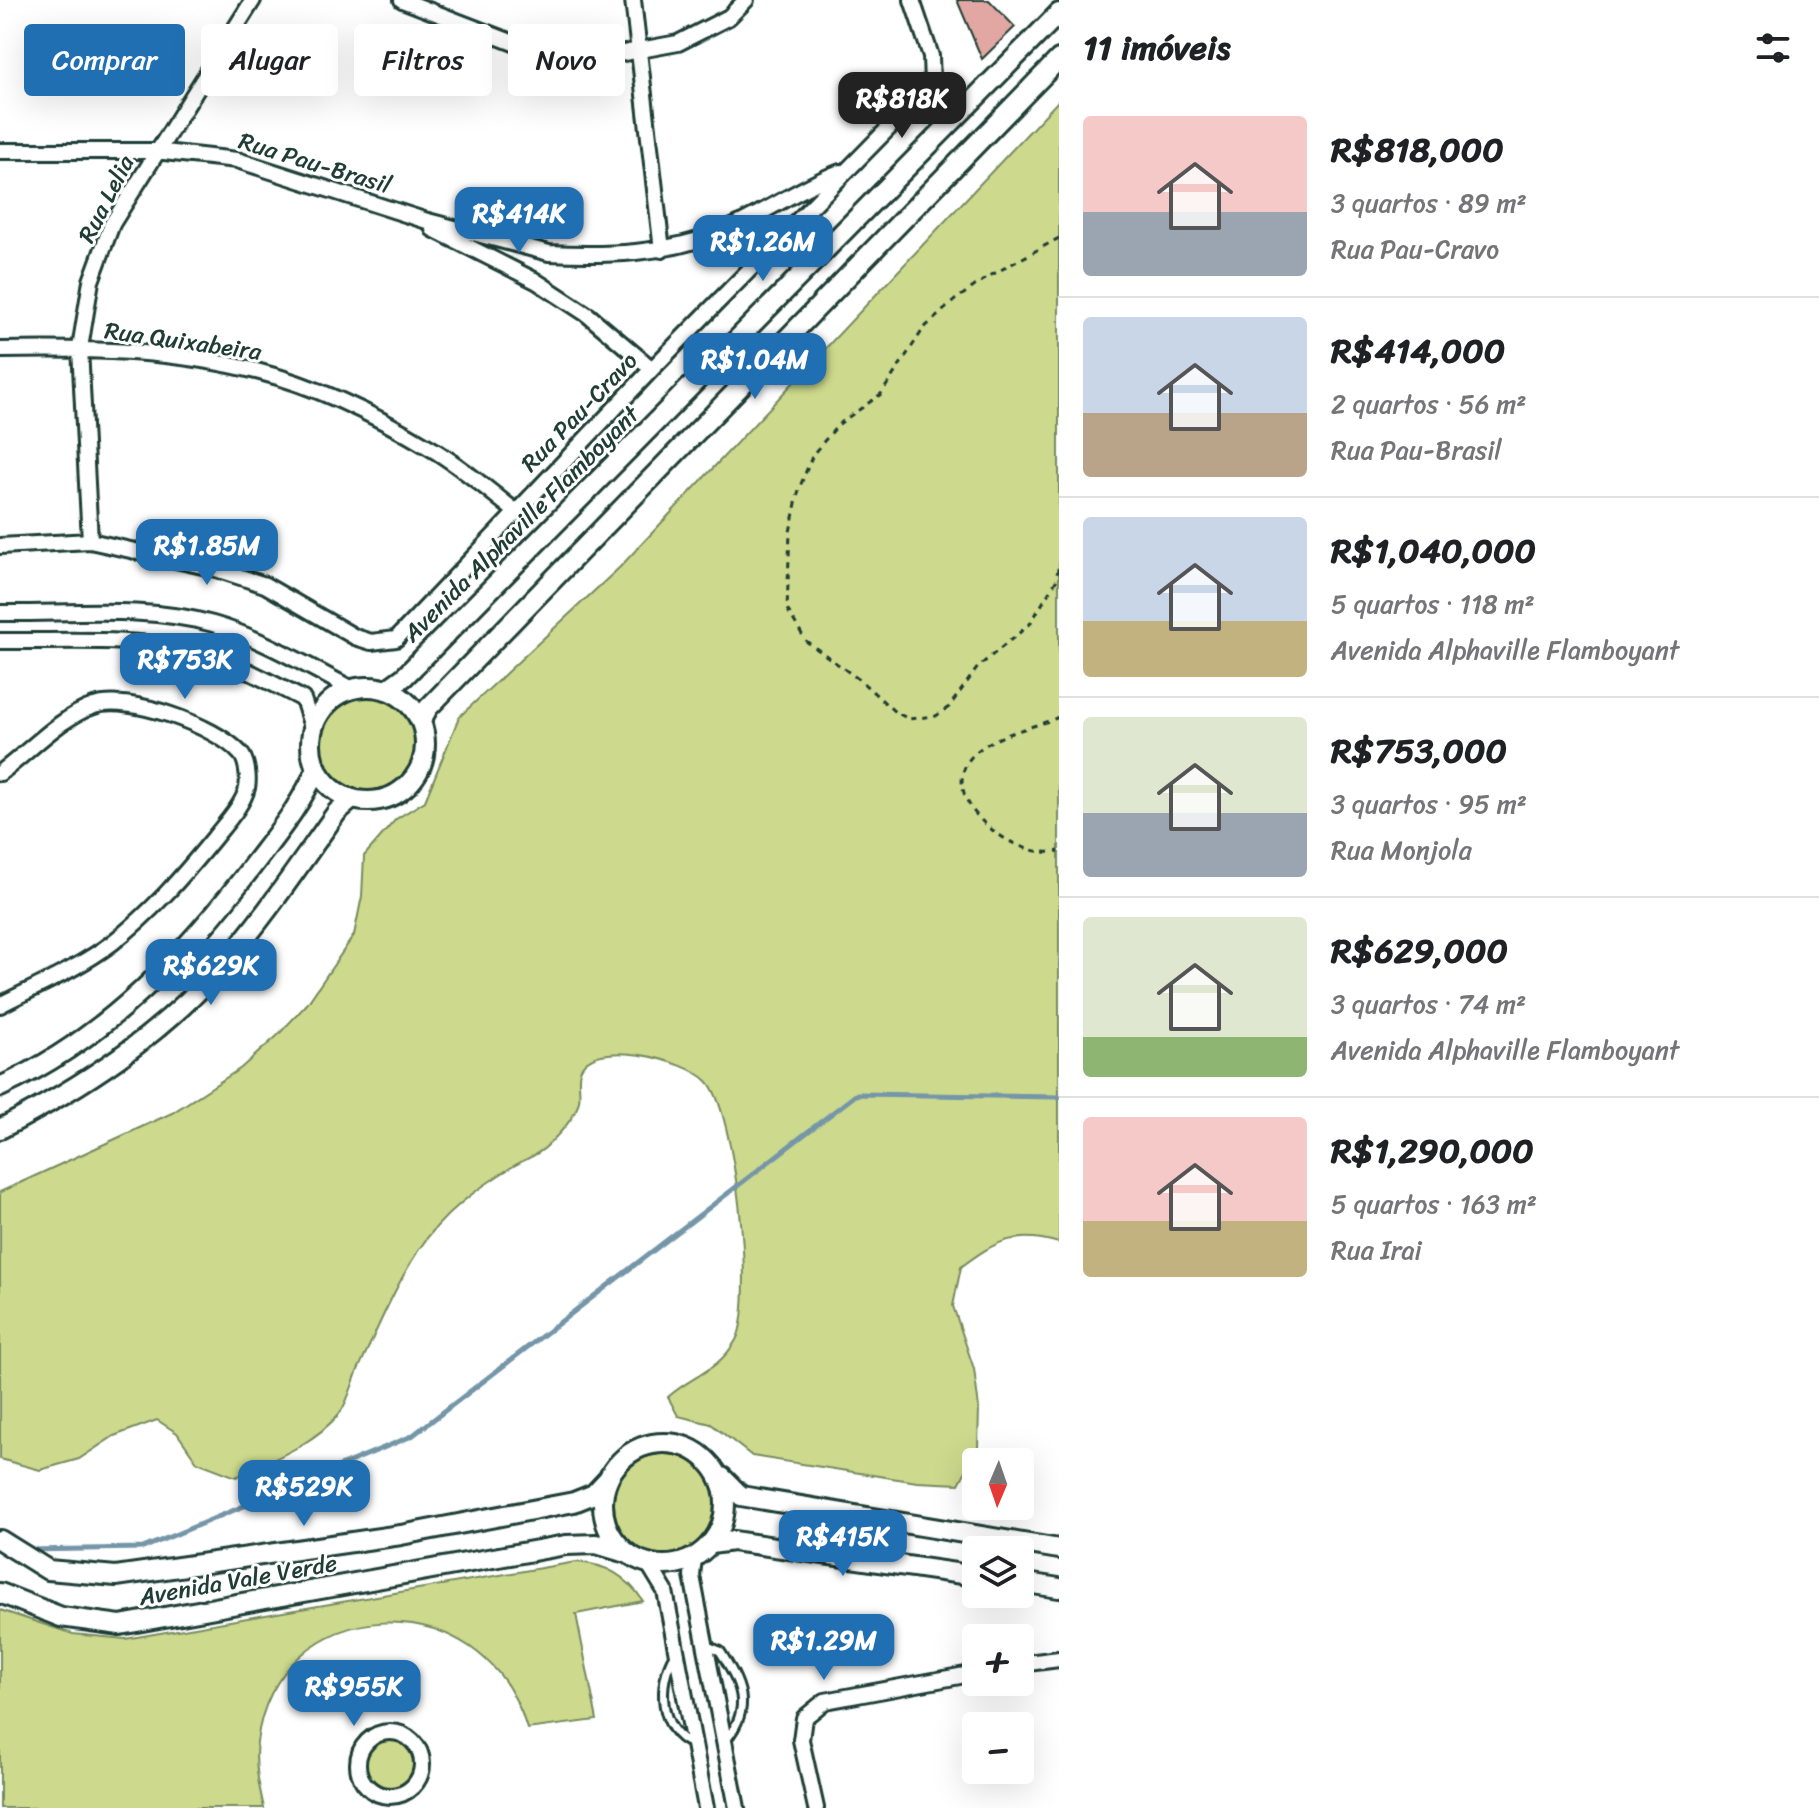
<!DOCTYPE html>
<html lang="pt">
<meta charset="utf-8">
<style>
body{margin:0;font-family:Sriracha,sans-serif;background:#f6f6f6;color:#202124;height:100vh;display:flex;flex-direction:column;font-size:30px;white-space:nowrap}
*{box-sizing:border-box;margin:0}
p{font-size:26px;color:#757577}
.icon{flex:none;width:44px;height:44px;fill:none;stroke:currentColor;stroke-width:2;stroke-linecap:round;stroke-linejoin:round}
.map{position:relative;flex:1;overflow:hidden}
.drawer{display:flex;flex-direction:column;background:#fff;width:760px}
.drawer>*{flex:none}
.guide{position:absolute;left:24px;top:24px;width:760px;height:72px;display:flex;gap:16px}
.needle{width:52px;rotate:182deg}
.buttons{position:absolute;left:962px;top:1448px;display:grid;gap:16px}
.buttons a{display:grid;place-items:center;width:72px;height:72px;border-radius:8px;background:#fff;box-shadow:0 8px 32px #0002;font-size:40px}
.price{position:absolute;translate:-50% -68px;padding:0 18px;border-radius:16px;background:#1f6fb2;color:#fff;font-size:26px;line-height:52px;filter:drop-shadow(0 2px 4px #0008)}
.price::after{content:'';position:absolute;left:50%;top:48px;width:24px;height:18px;margin-left:-12px;background:inherit;clip-path:polygon(0 0,100% 0,50% 100%)}
.price.on{background:#222;color:#fff}
ul{padding:0;list-style:none}
li{display:flex;align-items:center;gap:24px;height:200px;padding:0 24px}
li+li{border-top:2px solid #e0e0e0}
li span{display:grid;place-items:center;flex:none;width:224px;height:160px;border-radius:8px;color:#555}
li>.icon{margin-inline-start:auto}
span .icon{width:96px;height:96px;fill:#fffc;stroke-width:1}
li b{font-size:34px}
h2{display:flex;justify-content:space-between;align-items:center;height:96px;padding:0 24px;font-size:34px}
.tag{padding:0 28px;border-radius:8px;background:#fff;box-shadow:0 8px 32px #0002;font-size:28px;line-height:72px}
.tag.on{background:#1f6fb2;color:#fff}
main{display:flex;flex:1;min-height:0}
.map>svg:first-child{display:block}
</style>
<main>
<div class="map">
<svg width="1059" height="1808" viewBox="0 0 1059 1808">
<rect width="100%" height="100%" fill="#fff"/>
<filter id="ink" filterUnits="userSpaceOnUse"><feTurbulence type="fractalNoise" baseFrequency=".0125" numOctaves="2"/><feDisplacementMap in="SourceGraphic" scale="16" xChannelSelector="R" yChannelSelector="G"/><feConvolveMatrix kernelMatrix="1 2 1 2 8 2 1 2 1" color-interpolation-filters="sRGB"/></filter>
<g filter="url(#ink)">
<!-- green -->
<path fill="#cdd98c" stroke="#768b60" stroke-width="2" d="M1059,100V1243C1015,1230 996,1241 961,1267L953,1306L974,1369L979,1408L978,1448L959,1484L917,1482L752,1456L711,1424L678,1416L668,1397C692,1375 718,1372 736,1340C756,1304 735,1109 707,1081C687,1060 593,1036 580,1071C577,1080 581,1092 579,1101C576,1117 559,1134 548,1145C539,1155 523,1160 512,1167C476,1189 441,1215 418,1251C394,1288 377,1330 358,1370C352,1384 348,1403 339,1414C313,1445 272,1460 236,1477L197,1462L177,1433L157,1420L114,1436L79,1459L40,1470L0,1459V1192L172,1113L241,1068L277,1036L307,1004L354,935L362,896L364,856L396,819L425,801L459,717L620,567Z
M318 744a50 50 0 1 1 100 0a50 50 0 1 1-100 0Z
M614 1504a50 50 0 1 1 100 0a50 50 0 1 1-100 0Z
M576,1562C606,1564 627,1576 643,1601L576,1614L597,1720L527,1729C485,1580 276,1590 257,1742C254,1764 259,1786 264,1808H0V1610L73,1634L125,1639Z
M366 1764a24 24 0 1 1 48 0a24 24 0 1 1-48 0Z"/>
<g fill="none" stroke-linecap="round" stroke-linejoin="round">
<!-- stream -->
<path stroke="#7496a8" stroke-width="5" d="M27,1550L143,1548L412,1436L857,1094L1059,1097"/>
</g>
<!-- building -->
<path fill="#e2a7a2" stroke="#1f3d34" stroke-width="2" d="M957,0H989L1015,27L982,59Z"/>
<g fill="none" stroke-linecap="round" stroke-linejoin="round">
<!-- lane casing -->
<g stroke="#1f3d34" stroke-width="13">
<path id="lane" d="M707,1646L720,1651C741,1684 753,1707 726,1740
M674,1655C657,1683 659,1731 692,1744"/>
</g>
<!-- street casing -->
<g stroke="#1f3d34" stroke-width="20">
<path id="street" d="M402,0L532,50L586,60L678,43L729,17L746,0
M633,0L662,250
M0,151H155L237,160L424,220L549,253C606,256 666,254 719,233C761,216 798,188 840,172
M433,229L536,281L588,315L652,369
M722,231C741,235 750,249 752,267
M0,350C86,348 176,350 260,372C320,387 379,417 432,449C461,466 488,490 515,511
M90,541L80,348L91,281L112,224L253,0
M0,546L90,541L216,569L265,585L355,637L371,642L396,639L652,369L932,84L931,56L912,0
M0,613C69,614 146,605 213,624C262,638 307,666 352,689
M0,641C64,642 133,636 196,652C234,661 269,682 303,699L313,730
M0,773C29,752 60,717 94,706C128,694 216,726 240,753C247,760 249,778 247,788C243,805 225,824 214,838C183,876 151,913 112,943C79,968 37,986 0,1005
M694,1558L692,1576L737,1808
M648,1563L665,1591L706,1808
M1020,1664L1059,1659
M358 1764a32 32 0 1 1 64 0a32 32 0 1 1-64 0Z
M816,1808L801,1740L804,1718L825,1701L976,1673"/>
</g>
<!-- secondary casing -->
<g stroke="#1f3d34" stroke-width="24">
<path id="secondary" d="M311 744a57 57 0 1 1 114 0a57 57 0 1 1-114 0Z
M386,690L404,677L1059,13
M421,721L428,708L1059,59
M0,1087C106,1039 188,952 257,860C280,830 302,803 317,768
M0,1129C82,1087 158,1037 220,968C263,920 299,865 337,812L352,799
M603 1504a61 61 0 1 1 122 0a61 61 0 1 1-122 0Z
M722,1477L741,1496L1059,1549
M0,1540L48,1570L116,1576L401,1535L574,1502L594,1494L608,1479
M711,1544L733,1541L976,1576
M1020,1582L1059,1588
M0,1593L61,1617L120,1625L566,1545L596,1544L629,1554"/>
</g>
<!-- path -->
<path stroke="#1f3d34" stroke-width="3" stroke-dasharray="6 6" stroke-linecap="butt" d="M1059,238L988,277L955,300L924,328L881,394L839,424L813,454L799,489L790,532L787,609L806,641L861,681L895,712L909,719L936,716L949,707L978,667L1030,624L1056,581L1059,563
M1059,519V538
M1059,717C1033,728 994,734 974,754C931,797 1015,862 1059,851"/>
<!-- lane -->
<use href="#lane" stroke="#fff" stroke-width="7"/>
<!-- street -->
<use href="#street" stroke="#fff" stroke-width="14"/>
<!-- secondary -->
<use href="#secondary" stroke="#fff" stroke-width="18"/>
</g>
</g>
<g text-anchor="middle" dominant-baseline="central" stroke-width="6" stroke-linejoin="round" paint-order="stroke">
<!-- street labels -->
<g font-size="24" fill="#1f3d34" stroke="#fff">
<text transform="translate(315 163) rotate(17)">Rua Pau-Brasil</text>
<text transform="translate(106 199) rotate(-63)">Rua Lelia</text>
<text transform="translate(183 341) rotate(8)">Rua Quixabeira</text>
<text transform="translate(579 412) rotate(-46)">Rua Pau-Cravo</text>
<text transform="translate(521 524) rotate(-45)">Avenida Alphaville Flamboyant</text>
<text transform="translate(238 1580) rotate(-10)">Avenida Vale Verde</text>
</g>
</g>
</svg>
<div class="buttons">
<a><svg class="needle" viewBox="-14 -14 28 28"><path d="M0-13l5 13h-10z" fill="#e53935"/><path d="M0 13l5-13h-10z" fill="#757577"/></svg></a>
<a><svg class="icon" aria-label="layers" viewBox="0 0 24 24"><path d="M12 4l9 5-9 5-9-5zM3 14l9 5 9-5"/></svg></a>
<a>+</a>
<a>−</a>
</div>
<b class="price on" style="left:902px;top:140px">R$818K</b>
<b class="price" style="left:519px;top:255px">R$414K</b>
<b class="price" style="left:763px;top:283px">R$1.26M</b>
<b class="price" style="left:755px;top:401px">R$1.04M</b>
<b class="price" style="left:207px;top:587px">R$1.85M</b>
<b class="price" style="left:185px;top:701px">R$753K</b>
<b class="price" style="left:211px;top:1007px">R$629K</b>
<b class="price" style="left:304px;top:1528px">R$529K</b>
<b class="price" style="left:843px;top:1578px">R$415K</b>
<b class="price" style="left:824px;top:1682px">R$1.29M</b>
<b class="price" style="left:354px;top:1728px">R$955K</b>
<div class="guide">
<a class="tag on">Comprar</a>
<a class="tag">Alugar</a>
<a class="tag">Filtros</a>
<a class="tag">Novo</a>
</div>
</div>
<section class="drawer">
<h2>11 imóveis<svg class="icon" aria-label="filters" viewBox="0 0 24 24"><path d="M4 7h16M4 17h16"/><circle cx="9" cy="7" r="2"/><circle cx="15" cy="17" r="2"/></svg></h2>
<ul>
<li><span style="background:linear-gradient(#f6c9c9 60%,#9aa5b1 0)"><svg class="icon" aria-label="home" viewBox="0 0 24 24"><path d="M3 11l9-7 9 7M6 9v11h12V9"/></svg></span><div><b>R$818,000</b><p>3 quartos · 89 m²</p><p>Rua Pau-Cravo</p></div></li>
<li><span style="background:linear-gradient(#c9d6e8 60%,#b9a48a 0)"><svg class="icon" aria-label="home" viewBox="0 0 24 24"><path d="M3 11l9-7 9 7M6 9v11h12V9"/></svg></span><div><b>R$414,000</b><p>2 quartos · 56 m²</p><p>Rua Pau-Brasil</p></div></li>
<li><span style="background:linear-gradient(#c9d6e8 65%,#c2b280 0)"><svg class="icon" aria-label="home" viewBox="0 0 24 24"><path d="M3 11l9-7 9 7M6 9v11h12V9"/></svg></span><div><b>R$1,040,000</b><p>5 quartos · 118 m²</p><p>Avenida Alphaville Flamboyant</p></div></li>
<li><span style="background:linear-gradient(#dfe7d0 60%,#9aa5b1 0)"><svg class="icon" aria-label="home" viewBox="0 0 24 24"><path d="M3 11l9-7 9 7M6 9v11h12V9"/></svg></span><div><b>R$753,000</b><p>3 quartos · 95 m²</p><p>Rua Monjola</p></div></li>
<li><span style="background:linear-gradient(#dfe7d0 75%,#8fb573 0)"><svg class="icon" aria-label="home" viewBox="0 0 24 24"><path d="M3 11l9-7 9 7M6 9v11h12V9"/></svg></span><div><b>R$629,000</b><p>3 quartos · 74 m²</p><p>Avenida Alphaville Flamboyant</p></div></li>
<li><span style="background:linear-gradient(#f6c9c9 65%,#c2b280 0)"><svg class="icon" aria-label="home" viewBox="0 0 24 24"><path d="M3 11l9-7 9 7M6 9v11h12V9"/></svg></span><div><b>R$1,290,000</b><p>5 quartos · 163 m²</p><p>Rua Irai</p></div></li>
</ul>
</section>
</main>
